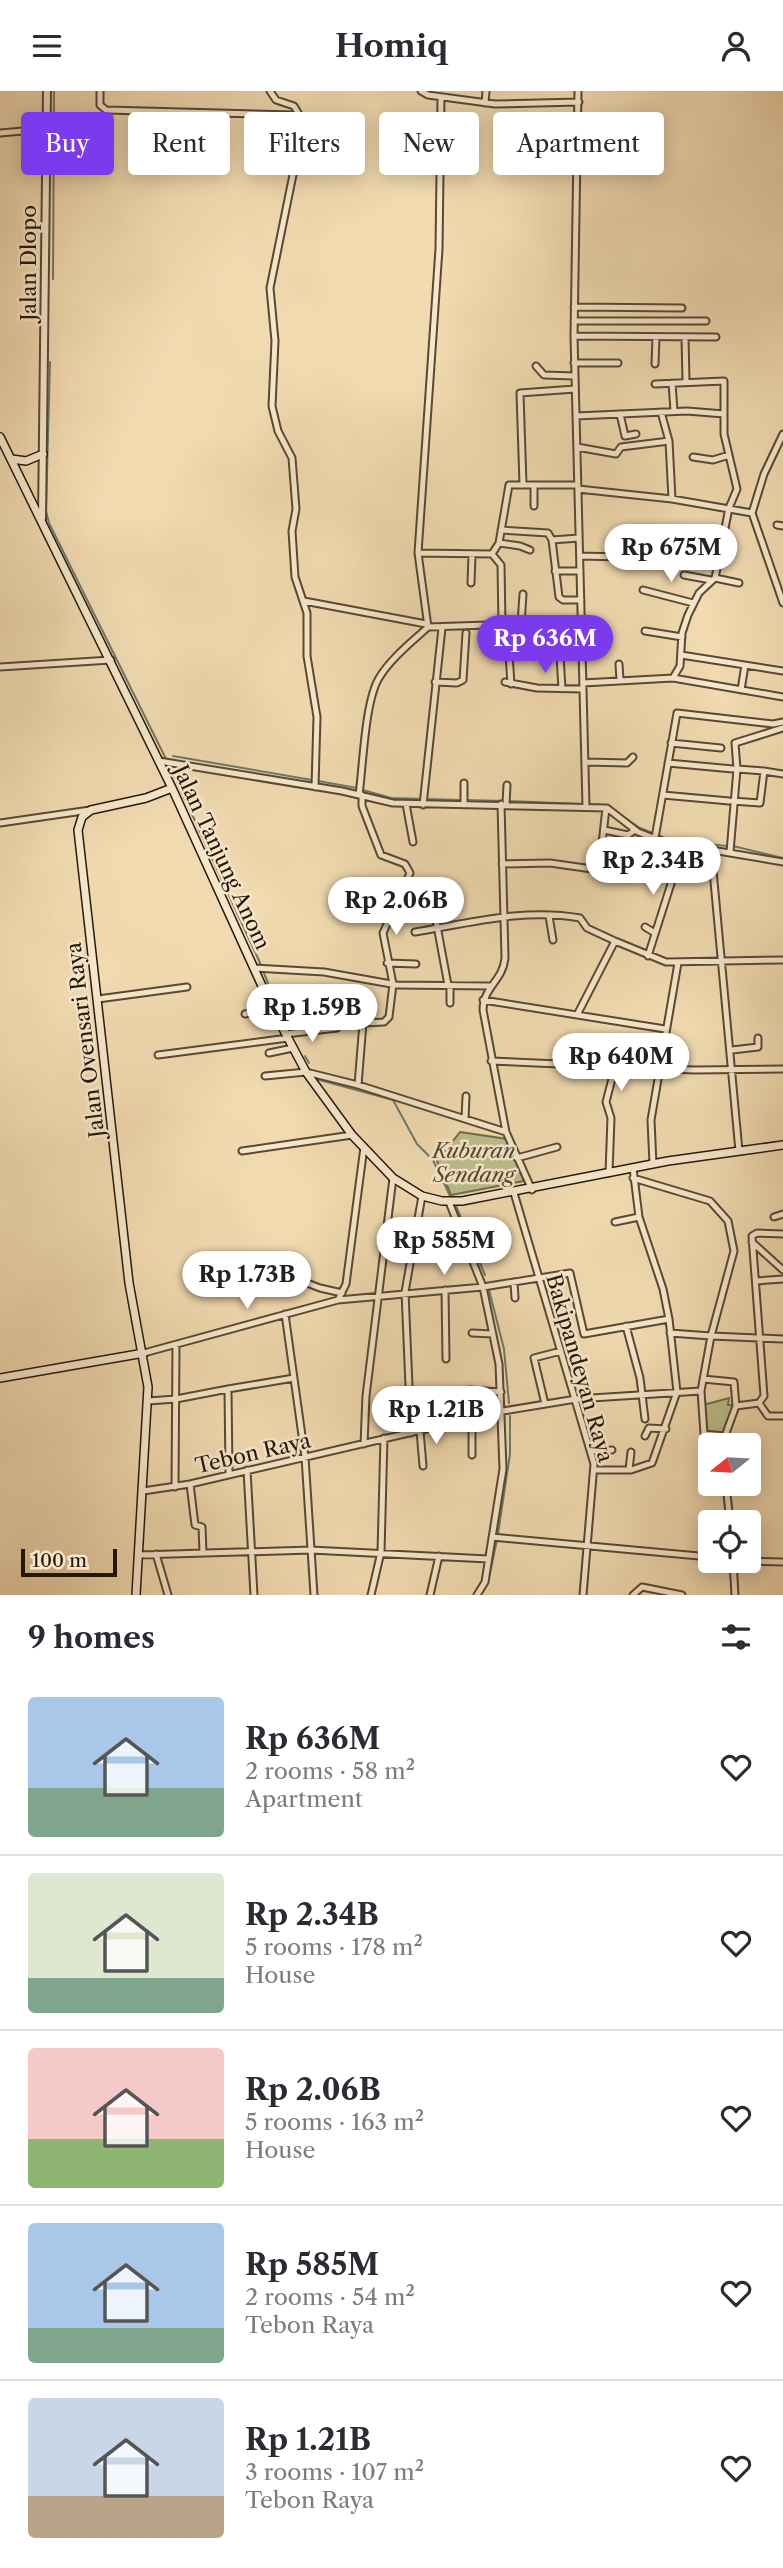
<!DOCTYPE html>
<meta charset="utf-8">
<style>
body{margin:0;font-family:"Libre Caslon Text",serif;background:#f2f2f3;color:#2b2b33;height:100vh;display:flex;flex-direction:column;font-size:26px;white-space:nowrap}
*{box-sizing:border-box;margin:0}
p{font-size:23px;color:#7c7c81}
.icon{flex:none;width:38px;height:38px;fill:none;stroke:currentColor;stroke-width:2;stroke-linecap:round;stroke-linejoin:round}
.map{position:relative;height:1504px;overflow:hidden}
.drawer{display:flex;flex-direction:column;background:#fff;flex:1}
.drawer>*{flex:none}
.banner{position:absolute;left:21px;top:21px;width:742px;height:63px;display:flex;gap:14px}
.needle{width:46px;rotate:252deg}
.controls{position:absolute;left:698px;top:1342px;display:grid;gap:14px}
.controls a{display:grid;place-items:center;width:63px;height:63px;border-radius:7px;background:#fff;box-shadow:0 4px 18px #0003;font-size:35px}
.scale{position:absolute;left:21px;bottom:18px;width:96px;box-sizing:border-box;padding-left:7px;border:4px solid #261808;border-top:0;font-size:19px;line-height:24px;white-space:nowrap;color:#261808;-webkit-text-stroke:5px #f6e7cc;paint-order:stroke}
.price{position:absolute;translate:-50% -60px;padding:0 16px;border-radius:24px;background:#fff;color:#222;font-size:23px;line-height:46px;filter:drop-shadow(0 2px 4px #0008)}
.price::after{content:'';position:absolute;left:50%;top:42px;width:21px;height:16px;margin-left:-10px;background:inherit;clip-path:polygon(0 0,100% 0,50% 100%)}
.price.current{background:#7c3aed;color:#fff}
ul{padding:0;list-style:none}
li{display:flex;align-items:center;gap:21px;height:175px;padding:0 28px}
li+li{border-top:2px solid #e1e1e2}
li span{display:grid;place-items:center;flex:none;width:196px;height:140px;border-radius:7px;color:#555}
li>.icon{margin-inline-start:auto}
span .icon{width:84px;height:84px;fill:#fffc;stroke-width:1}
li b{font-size:30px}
h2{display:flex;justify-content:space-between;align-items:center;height:84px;padding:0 28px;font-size:30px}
.chip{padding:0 24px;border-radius:7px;background:#fff;box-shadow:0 4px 18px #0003;font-size:24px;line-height:63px}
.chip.current{background:#7c3aed;color:#fff}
header{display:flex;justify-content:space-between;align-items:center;height:91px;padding:0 28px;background:#fff;font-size:32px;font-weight:800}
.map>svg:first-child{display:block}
</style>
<header><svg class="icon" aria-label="menu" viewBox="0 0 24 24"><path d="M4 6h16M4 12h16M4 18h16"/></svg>Homiq<svg class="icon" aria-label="person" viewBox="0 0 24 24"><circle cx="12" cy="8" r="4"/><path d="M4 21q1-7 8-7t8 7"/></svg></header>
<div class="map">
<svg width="783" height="1504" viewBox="0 0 783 1504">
<rect width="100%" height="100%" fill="#f1dab0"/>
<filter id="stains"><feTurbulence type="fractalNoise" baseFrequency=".00286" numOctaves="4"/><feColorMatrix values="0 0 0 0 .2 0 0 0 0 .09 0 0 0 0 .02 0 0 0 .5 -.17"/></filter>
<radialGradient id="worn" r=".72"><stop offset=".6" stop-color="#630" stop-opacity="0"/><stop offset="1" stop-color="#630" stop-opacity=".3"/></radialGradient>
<!-- green -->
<path fill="#bcbf8a" stroke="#716c49" stroke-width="2" d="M460,1041L507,1048L524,1090L451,1104L437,1070Z
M729,1307L728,1314H733L725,1342L722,1345L706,1343L703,1314Z"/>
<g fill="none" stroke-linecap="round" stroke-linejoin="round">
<!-- stream -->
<path stroke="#6c796c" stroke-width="2" d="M53,188L54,0
M50,271L46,420L49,432L166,668
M173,665L312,689
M169,673L261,874
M318,690L357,697
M363,699L391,707L461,709
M466,709L503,710
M508,710L583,713
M589,713L600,714
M609,716L640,737L670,749L727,755
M733,755L783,767
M263,880L268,892
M305,965L309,972
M316,988L393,1009L417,1053L433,1069L450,1105
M456,1115L485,1184
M489,1199L504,1258L509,1312
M498,1443L510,1363V1325
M488,1491L497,1449"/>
<!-- minor casing -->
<g stroke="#594832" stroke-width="9">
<path id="minor" d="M100,0V14L106,19L293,24
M270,0L276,9L294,15L300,25L297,64L270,197L275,250L272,315L278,340L292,367L296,418L292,440L295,486L307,522V565L317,626L315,696
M421,0L428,4L495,13L579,11
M578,0L574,245L586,716
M485,12L486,0
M0,42L46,38
M574,216L682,217
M574,230H706
M574,245L716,246
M685,246L686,290
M574,272H618
M655,273L656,246
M536,275L544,284L575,285
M672,292L674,320
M655,293L724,290V343L737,398L729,417L715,487L699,502L688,524L682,542L680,575L673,587
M661,321L669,350L672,408
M620,323L625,345L636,343
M576,325L687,320L724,323
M577,356L616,363L621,356L669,350
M693,366L713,369L729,364
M523,393L520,302L575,298
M534,394V415
M578,398L672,408L752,422L783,512
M752,422L764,383L783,343
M777,434L783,435
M673,438V452
M501,439L548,442L552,449
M579,447L552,449L559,506L563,509H581
M499,452L520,455L530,459
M418,462L439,158L441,6
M492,463L501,474L502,533
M580,465L665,467L670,463L673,452L720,460
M555,480H580
M684,484L711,489
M715,487L739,492
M471,492L472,464
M643,499L693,512
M304,510L426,533
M558,532L562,598
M521,533L523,503
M507,534L511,593
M428,536L582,531
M645,540L682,546
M681,564L783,580
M619,573L620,589
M0,576L111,569
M435,591L457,592L463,589L466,542
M505,591L537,597L583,598
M583,592L673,587L783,606
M741,599L745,574
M671,652L721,657
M159,670L342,700L393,712L607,717L638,741L664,751L783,771
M585,671L627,672L633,666
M668,672L733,678
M737,678L764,680
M359,704C363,674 365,610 379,587C391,567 412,551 428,536L418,462L492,463L499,452L509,394H578
M663,704L729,710
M732,710L760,712L764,680L783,683
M406,713L413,751
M501,713L505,867C503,890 483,896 483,919L506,1041L532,1099
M506,713L507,694
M423,714L442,537
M464,714V692
M0,732L90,719
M604,739L628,744L635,739
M655,747L677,622L773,633L783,631
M711,758L739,1060
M730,761L737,678L735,652L783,637
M502,773L550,772L599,779L606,717
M435,824L448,894
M549,825L553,849
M645,836L655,842
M415,841C470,832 524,817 580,827L587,837L615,850
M648,865L683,755
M387,872L416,873
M254,877L324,881L397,894L490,895
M98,908L187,896
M483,909L665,938
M450,912V894
M245,923L272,917
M577,924L615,850L666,871L783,869
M285,943L337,937
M732,959L758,956V947
M269,962L293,957
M158,964L288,947
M491,970L694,979L783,978
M265,985L306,981L358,994L506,1041
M358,994L363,932L384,931L389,926L393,893L383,842L410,782L405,773L381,764L362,715V704
M465,1028L466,1005
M242,1060L352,1044
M517,1067L557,1056
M653,1073L651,1029L678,872
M609,1082L611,1027L606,1011L615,976
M633,1087L710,1110L728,1130L734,1160L711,1245L670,1242
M514,1102L594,1373L583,1504
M449,1111L483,1196L499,1273L503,1378L485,1491L477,1504
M774,1126L783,1123
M615,1131L639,1126
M752,1151L783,1179
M414,1152L439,1162
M268,1177L320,1197L342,1202
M756,1190L783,1188
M514,1191L515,1207
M445,1199L446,1268
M338,1209L346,1193L364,1056
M285,1223L305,1366L314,1504
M626,1235L640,1287L645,1328
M472,1242L493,1243
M144,1262L338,1209L483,1196L570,1182L584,1243L669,1228
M703,1288L734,1291L736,1315
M228,1298L294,1287
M469,1299L501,1301
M148,1310L176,1308L228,1298L229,1383
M759,1312L736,1315L725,1345L704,1343L701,1300L711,1245L783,1248
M759,1312L764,1305L752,1145L757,1142L783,1143
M759,1312L768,1325H783
M545,1313L534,1267L561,1260
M472,1329V1364
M420,1340L423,1375
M411,1342L405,1201L422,1105
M645,1345L649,1337L666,1338
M364,1353L366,1305L393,1087
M592,1360L612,1359
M247,1379L254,1504
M595,1379H631L652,1372L677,1301L669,1228L663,1198L639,1126L633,1077
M629,1379L631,1361
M190,1393L195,1434L202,1436L203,1462
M726,1393L730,1432
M175,1396L176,1254
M143,1400L190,1393L503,1320L576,1308L701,1300
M492,1446L710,1466
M156,1463L168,1504
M138,1464L311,1459L488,1468
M733,1470L735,1504
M749,1470L783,1471
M371,1504L381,1461L384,1347
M430,1504L439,1465
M633,1504L642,1496L682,1504"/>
</g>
<!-- tertiary casing -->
<g stroke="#594832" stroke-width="10">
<path id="tertiary" d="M42,428L47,0"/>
</g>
<!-- secondary casing -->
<g stroke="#261808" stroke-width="10">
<path id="secondary" d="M0,346L172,697L272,917L306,981L352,1044L393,1087L422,1105L442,1110H462L668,1070L783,1054
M12,368L26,370L43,363
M0,1287L144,1262
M136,1504L148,1296L129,1192L78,739L82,726L91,719L146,707L172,697"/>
</g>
<!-- minor -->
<use href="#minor" stroke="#f6e7cc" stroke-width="5"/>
<!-- tertiary -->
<use href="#tertiary" stroke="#f6e7cc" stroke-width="6"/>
<!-- secondary -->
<use href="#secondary" stroke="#f6e7cc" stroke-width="7"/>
</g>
<g text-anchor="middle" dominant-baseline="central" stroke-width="5" stroke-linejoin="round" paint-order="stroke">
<!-- street labels -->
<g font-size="21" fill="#261808" stroke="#f6e7cc">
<text transform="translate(28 172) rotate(-90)">Jalan Dlopo</text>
<text transform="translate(222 766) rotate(65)">Jalan Tanjung Anom</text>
<text transform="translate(85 949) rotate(-97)">Jalan Ovensari Raya</text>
<text transform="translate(580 1277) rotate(74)">Bakipandeyan Raya</text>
<text transform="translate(253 1362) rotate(-13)">Tebon Raya</text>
</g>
<!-- park labels -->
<g font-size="21" font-style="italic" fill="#534a2f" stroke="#f6e7cc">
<text x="474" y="1059">Kuburan<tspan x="474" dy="24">Sendang</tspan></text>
</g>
</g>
<rect width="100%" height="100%" filter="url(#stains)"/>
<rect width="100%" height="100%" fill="url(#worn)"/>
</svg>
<div class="controls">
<a><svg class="needle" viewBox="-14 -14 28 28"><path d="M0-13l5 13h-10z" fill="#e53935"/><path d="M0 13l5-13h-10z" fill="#7c7c81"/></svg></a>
<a><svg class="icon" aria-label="locate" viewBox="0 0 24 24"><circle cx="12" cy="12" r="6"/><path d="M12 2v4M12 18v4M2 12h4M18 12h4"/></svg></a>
</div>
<div class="scale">100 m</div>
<b class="price" style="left:671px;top:493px">Rp 675M</b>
<b class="price current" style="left:545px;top:584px">Rp 636M</b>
<b class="price" style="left:653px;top:806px">Rp 2.34B</b>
<b class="price" style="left:396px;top:846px">Rp 2.06B</b>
<b class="price" style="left:312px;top:953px">Rp 1.59B</b>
<b class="price" style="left:621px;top:1002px">Rp 640M</b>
<b class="price" style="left:444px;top:1186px">Rp 585M</b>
<b class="price" style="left:247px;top:1220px">Rp 1.73B</b>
<b class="price" style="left:436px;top:1355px">Rp 1.21B</b>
<div class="banner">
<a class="chip current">Buy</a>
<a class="chip">Rent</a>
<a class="chip">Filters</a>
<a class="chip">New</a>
<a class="chip">Apartment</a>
</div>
</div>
<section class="drawer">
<h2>9 homes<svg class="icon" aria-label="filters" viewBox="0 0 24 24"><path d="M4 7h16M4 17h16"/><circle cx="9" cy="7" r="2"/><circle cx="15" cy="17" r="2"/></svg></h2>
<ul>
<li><span style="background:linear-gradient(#a9c7e8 65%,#7fa58c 0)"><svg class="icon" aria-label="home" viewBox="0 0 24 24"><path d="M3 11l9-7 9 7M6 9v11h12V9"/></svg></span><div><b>Rp 636M</b><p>2 rooms · 58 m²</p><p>Apartment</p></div><svg class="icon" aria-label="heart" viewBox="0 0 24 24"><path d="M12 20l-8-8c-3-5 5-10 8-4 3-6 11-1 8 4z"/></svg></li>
<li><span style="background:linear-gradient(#dfe7d0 75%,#7fa58c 0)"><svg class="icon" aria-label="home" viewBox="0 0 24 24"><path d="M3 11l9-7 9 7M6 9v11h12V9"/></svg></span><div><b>Rp 2.34B</b><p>5 rooms · 178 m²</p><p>House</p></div><svg class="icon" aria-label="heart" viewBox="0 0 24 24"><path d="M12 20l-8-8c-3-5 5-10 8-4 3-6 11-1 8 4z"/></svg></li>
<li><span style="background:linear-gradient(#f6c9c9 65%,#8fb573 0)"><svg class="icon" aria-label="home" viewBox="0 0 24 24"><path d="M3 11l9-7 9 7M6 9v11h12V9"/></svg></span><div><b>Rp 2.06B</b><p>5 rooms · 163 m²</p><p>House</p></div><svg class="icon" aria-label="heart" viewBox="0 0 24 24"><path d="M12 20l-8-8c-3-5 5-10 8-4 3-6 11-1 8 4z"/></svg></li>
<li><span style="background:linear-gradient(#a9c7e8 75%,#7fa58c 0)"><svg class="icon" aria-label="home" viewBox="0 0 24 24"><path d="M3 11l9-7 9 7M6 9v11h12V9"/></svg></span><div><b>Rp 585M</b><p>2 rooms · 54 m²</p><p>Tebon Raya</p></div><svg class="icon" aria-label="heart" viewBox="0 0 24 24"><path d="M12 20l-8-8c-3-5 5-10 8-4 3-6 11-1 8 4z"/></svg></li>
<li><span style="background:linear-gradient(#c9d6e8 70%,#b9a48a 0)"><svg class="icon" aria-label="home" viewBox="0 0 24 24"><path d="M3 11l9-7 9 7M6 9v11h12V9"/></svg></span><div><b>Rp 1.21B</b><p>3 rooms · 107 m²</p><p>Tebon Raya</p></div><svg class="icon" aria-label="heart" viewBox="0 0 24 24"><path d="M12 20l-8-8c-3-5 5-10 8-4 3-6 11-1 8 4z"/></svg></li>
</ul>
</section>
